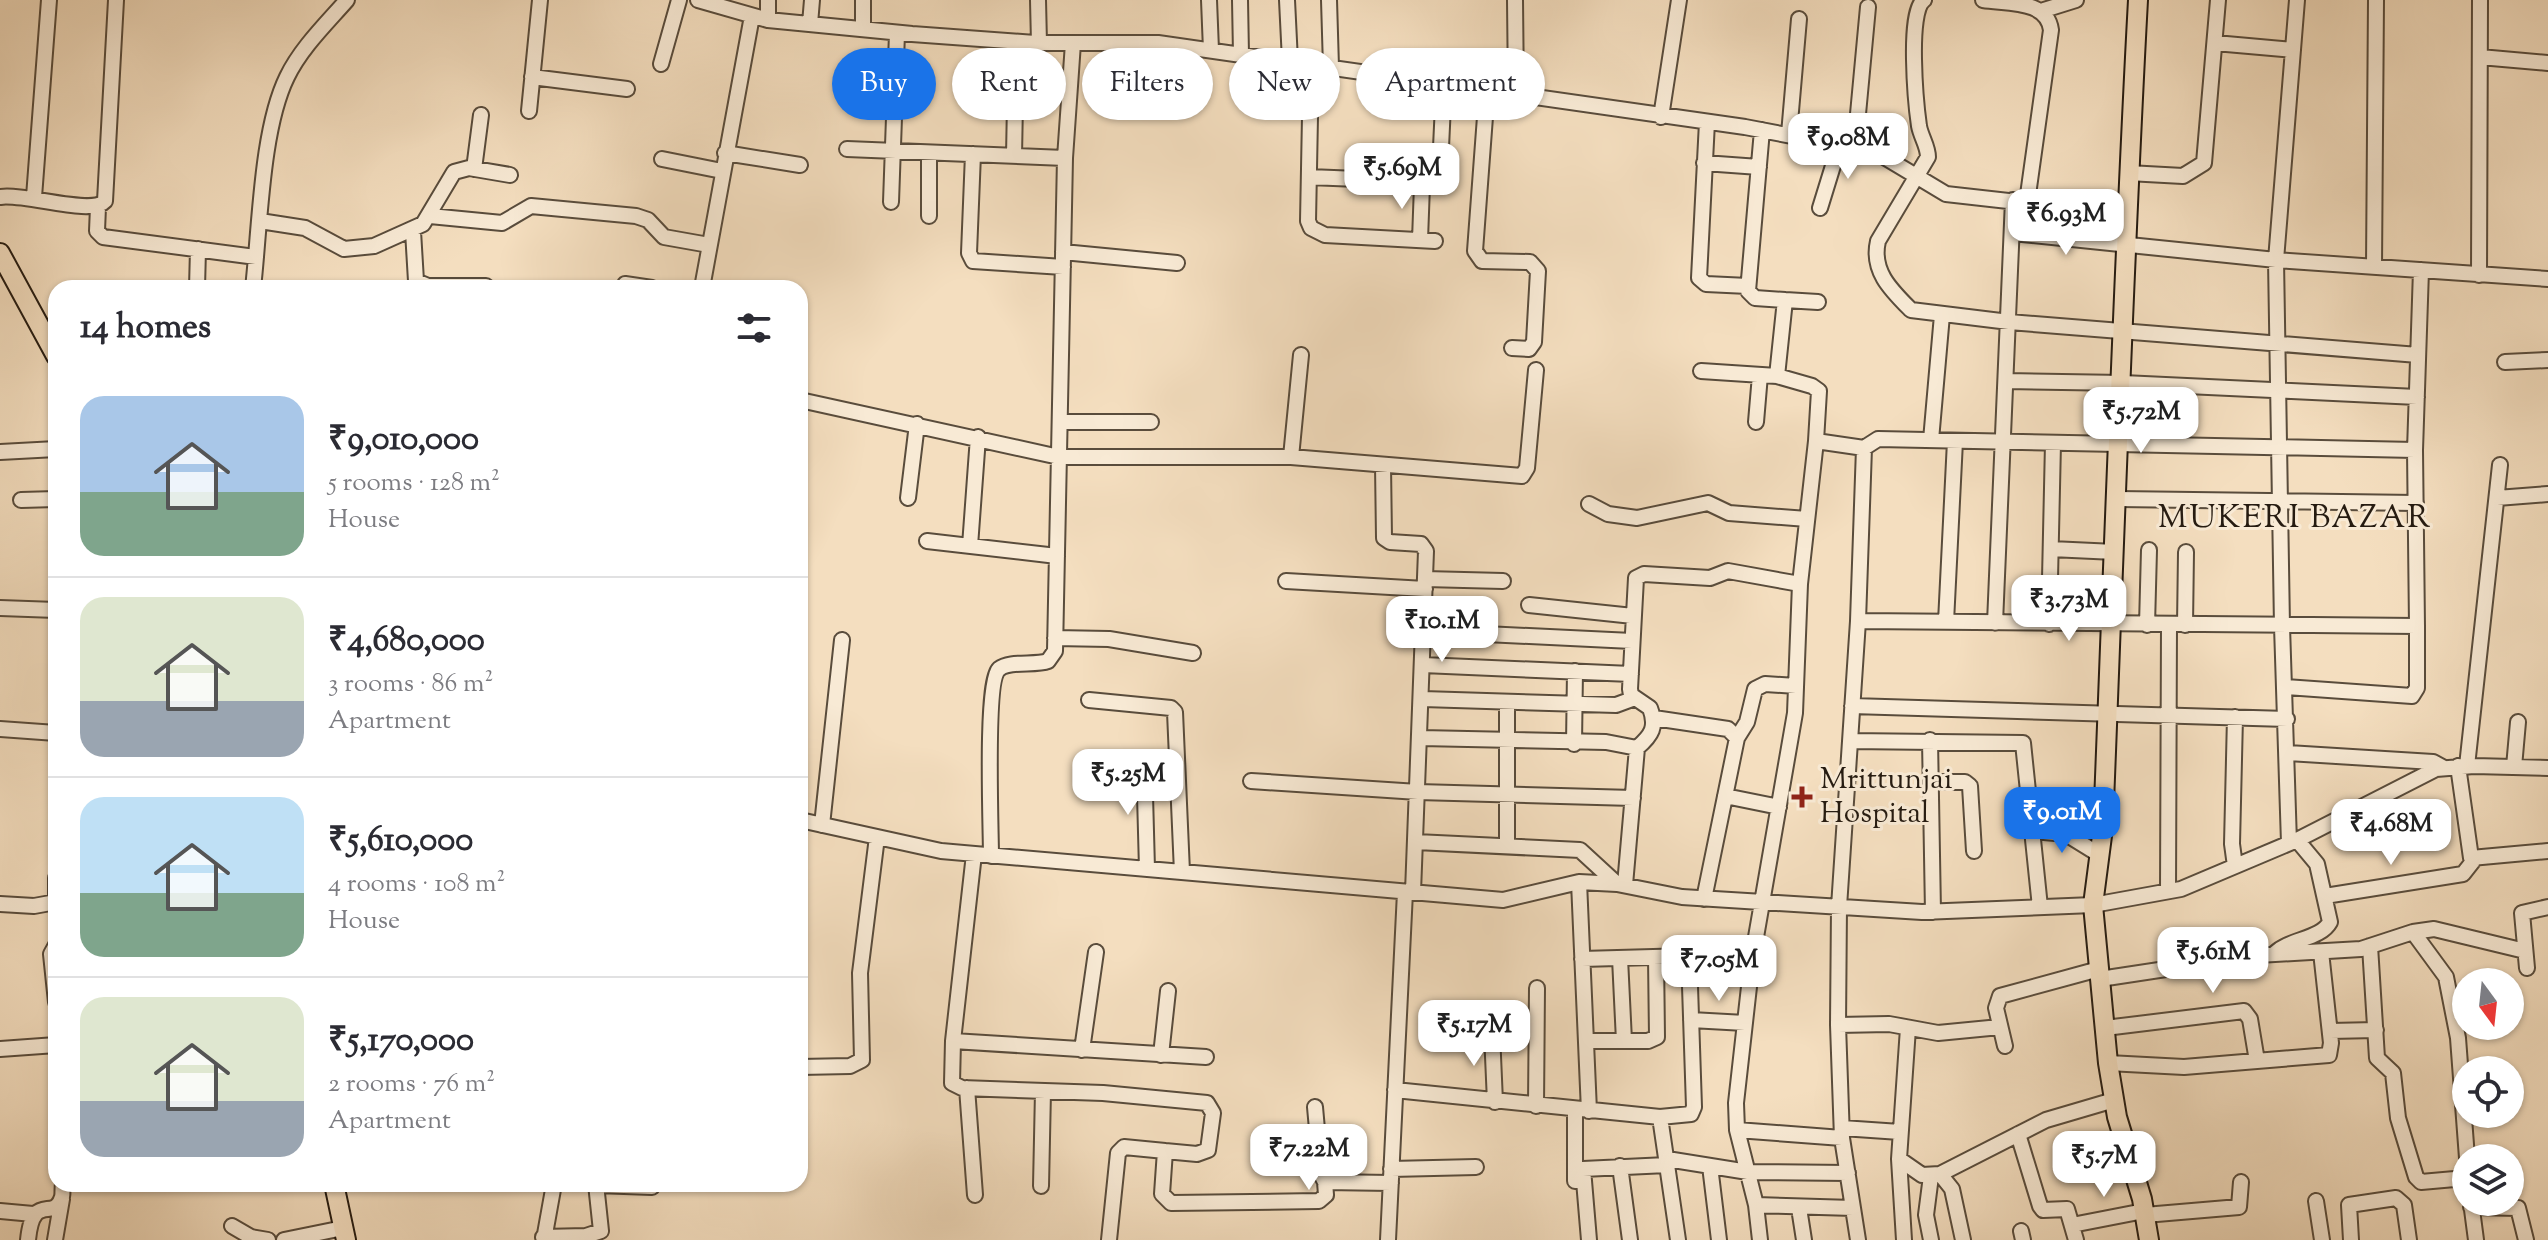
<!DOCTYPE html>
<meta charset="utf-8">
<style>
body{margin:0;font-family:"Sorts Mill Goudy",serif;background:#f2f2f3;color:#2b2b33;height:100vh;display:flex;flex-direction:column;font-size:30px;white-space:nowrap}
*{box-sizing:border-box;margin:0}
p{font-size:26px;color:#7c7c81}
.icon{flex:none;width:44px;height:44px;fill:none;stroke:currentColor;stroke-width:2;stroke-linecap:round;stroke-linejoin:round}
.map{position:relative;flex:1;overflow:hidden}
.details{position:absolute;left:48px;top:280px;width:760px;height:912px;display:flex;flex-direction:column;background:#fff;border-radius:24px;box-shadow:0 2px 6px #0004}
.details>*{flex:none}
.top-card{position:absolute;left:832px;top:48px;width:760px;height:72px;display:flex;gap:16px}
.needle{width:52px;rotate:165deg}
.tools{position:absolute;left:2452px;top:968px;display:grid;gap:16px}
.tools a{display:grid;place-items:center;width:72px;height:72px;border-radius:50%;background:#fff;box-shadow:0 2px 6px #0004;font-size:40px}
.price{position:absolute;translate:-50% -68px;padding:0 18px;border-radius:16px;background:#fff;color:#222;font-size:26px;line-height:52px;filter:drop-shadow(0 2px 4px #0008)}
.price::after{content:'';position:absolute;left:50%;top:48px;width:24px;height:18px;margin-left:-12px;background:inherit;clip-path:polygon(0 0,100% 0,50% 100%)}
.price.active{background:#1a73e8;color:#fff}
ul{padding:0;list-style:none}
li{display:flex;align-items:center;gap:24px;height:200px;padding:0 32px}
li+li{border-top:2px solid #e1e1e2}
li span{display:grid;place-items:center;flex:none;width:224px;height:160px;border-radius:24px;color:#555}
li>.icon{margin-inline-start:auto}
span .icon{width:96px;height:96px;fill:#fffc;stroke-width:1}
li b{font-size:34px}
h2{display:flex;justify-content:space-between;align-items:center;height:96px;padding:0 32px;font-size:34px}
.pill{padding:0 28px;border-radius:36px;background:#fff;box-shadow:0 2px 6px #0004;font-size:28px;line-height:72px}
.pill.active{background:#1a73e8;color:#fff}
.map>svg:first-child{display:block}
</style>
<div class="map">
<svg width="2548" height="1240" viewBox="0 0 2548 1240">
<rect width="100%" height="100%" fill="#f4debf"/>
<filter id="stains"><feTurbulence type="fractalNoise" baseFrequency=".0025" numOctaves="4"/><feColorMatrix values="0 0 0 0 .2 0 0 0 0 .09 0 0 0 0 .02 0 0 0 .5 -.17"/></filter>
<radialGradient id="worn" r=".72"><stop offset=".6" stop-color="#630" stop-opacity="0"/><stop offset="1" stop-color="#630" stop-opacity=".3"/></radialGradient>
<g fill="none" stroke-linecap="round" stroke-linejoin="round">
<!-- minor casing -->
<g stroke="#594c3c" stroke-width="18">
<path id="minor" d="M698,0L768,20L912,34L1035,43H1158L1745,127L1876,152L1946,194L2125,214
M1038,0L1039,43
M1209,0L1211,50
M1240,0L1241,54
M1287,0L1290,61
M1329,0L1331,67
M1515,0L1516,94
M1924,0C1907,11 1916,105 1919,126C1921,137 1928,146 1928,157L1878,241C1871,271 1891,290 1911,310L2009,322L2418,355
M1983,0C2009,4 2047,0 2051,30L2027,202
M2044,10L2076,0
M768,20V0
M810,24L812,0
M863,29V0
M2215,43L2293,50
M2480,57L2548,63
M661,64L679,0
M1311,64L1308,221L1311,228L1325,235L1435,241
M532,77L627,89
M1487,90L1475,251L1482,261L1530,262L1538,271L1534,342L1529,349L1512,348
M529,111L540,0
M1661,117L1679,0
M1707,122L1699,278L1706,284L1748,286
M1762,130L1748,291L1755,298L1785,300L1777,376L1812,386L1819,391L1816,441L1864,448
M1789,134L1799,19
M1855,146L1868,7
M847,149L1065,158
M725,153L800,165
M973,154L969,253L973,261L1063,267
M1014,156L1015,103
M662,159L722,171
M1704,163L1759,167
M474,169L481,115
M2128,173L2183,176L2204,163L2218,0
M1309,177L1431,182L1438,177L1440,169L1444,83
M0,197C25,193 92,216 105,201L116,0
M34,197L49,0
M891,202L897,33
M98,207L97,231L103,237L256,257
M1820,208L1840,143
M430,216L502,223L531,206L636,216L648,220L664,237L709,245
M929,216V153
M260,221L305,228L344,249L374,246L423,224L454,172L469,168L510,175
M413,231L416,281L428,286H486
M2012,233L2276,260L2548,279
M1420,240L1422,185
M1063,252L1177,263
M2374,267L2376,0
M2479,275L2480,0
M625,284L652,288
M197,288L198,249
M253,288C260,228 261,130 287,77C301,48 326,24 347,0
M702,288L752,16
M1785,300L1818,302
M2505,362L2548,360
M1701,371L1777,376
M2006,381L2123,383L2417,397
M800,400L1059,457H1291L1522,476L1527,468L1536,370
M1060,422H1151
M1756,422L1760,375
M1931,440L1942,315
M0,452L56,449
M1291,457L1301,355
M1383,465L1384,538L1390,542L1421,544L1426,551L1413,892
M908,498L917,424
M2497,498L2548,494
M2118,499L2416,503
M21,500L56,499
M1589,504L1608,514L1637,518L1708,503L1729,513L1807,519
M927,541L1057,556
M970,546L978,437
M2051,549L2115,552
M1425,579L1503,581
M1286,581L1425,589
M1529,605L1633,616
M0,608L56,610
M1858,621L2417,626L2415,450L2421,270
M1946,622L1955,441
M1995,623L2013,200
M2049,624L2053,443
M2147,625L2149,550
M2185,625L2186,552
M1424,631L1632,641
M1055,638L1109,639L1193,653
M1423,665L1631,674
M2285,687L2412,696L2417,688V626
M1423,699L1616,705L1635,698
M1089,700L1171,708L1175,712L1182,872
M1507,702V846
M1852,706L2287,719
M1654,718L1728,729L1737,738L1704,899
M0,729L56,733
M1421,738L1606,742L1637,748L1625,885
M1737,738L1747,722L1755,689L1765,684L1796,686
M1930,740L1933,912
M1850,741L2023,743L2040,907
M1574,744L1575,671
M1637,748C1652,735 1657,727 1650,708L1631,695L1630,689L1636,578L1644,574L1710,578L1728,571L1800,584
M2288,753L2433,762L2444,768
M2458,766L2471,858L2548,851
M2467,766L2500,465
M2514,767L2518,722
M1251,781L1418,792L1633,798
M1931,782H1965L1970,786L1974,851
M1086,786L1136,789L1145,795L1147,869
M1725,796L1779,807
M800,820L941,851L1503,900L1579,882L1617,884L1682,897L1922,912L2093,905L2181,889L2297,840L2436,769L2474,766L2548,768
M822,825L842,640
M2032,831L2066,834L2100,855
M1416,842L1580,850L1617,884
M2289,843L2282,626L2276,260L2297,0
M974,854L953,1041L1206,1057
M991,856C991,829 985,682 999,669C1010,660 1035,666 1048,661L1055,651L1065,158L1073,43
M2235,866L2232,844L2235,717
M56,878V900
M1579,882L1589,1111
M2168,891L2169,625
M2325,896L2463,874L2474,860
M0,904L34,906L56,902
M2413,932L2434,929L2525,951
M56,945L51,954L56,1002
M2370,946L2377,1058L2393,1073L2398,1118L2416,1177L2421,1182L2466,1178
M2275,953C2290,939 2321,939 2330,922L2317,864L2297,840
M1620,958L1624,1041
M1582,959L1689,956
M2527,968L2522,913L2548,907
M2100,979L2258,955L2361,949L2413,932L2446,977L2458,1038L2467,1158
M1691,1020L1745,1023
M1838,1025L1889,1024L1938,1033L2000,1027
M2105,1028L2244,1011L2250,1019L2257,1061
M2330,1031L2376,1030
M1492,1033L1495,1102
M953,1041L952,1083L962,1088L1103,1093L1207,1103L1213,1113L1208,1150L1197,1154L1165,1151
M1586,1041H1648L1657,1037L1656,957
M2005,1046L1996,1008L2000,996L2099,969
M0,1049L56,1045
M1082,1050L1096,952
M1161,1055L1168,991
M2108,1063L2184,1067L2329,1055L2331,1043L2321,952
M800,1067L850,1066L862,1060L860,973L877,837
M967,1088L975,1195
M1395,1090L1660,1117L1691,1114L1694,1107L1689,956L1752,960
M1536,1106L1537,988
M1315,1107L1321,1174L1325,1182L1391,1183
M1660,1117L1678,1240
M1842,1128L1900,1132
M1737,1130L1842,1138
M2018,1134L2040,1206L2043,1210L2067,1209L2076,1240
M1667,1159L1748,1172L1848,1173
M1899,1159L1922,1175L1940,1174L2046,1120L2114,1100
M1620,1166L1630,1240
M1710,1166L1719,1240
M1391,1169L1476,1167
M1940,1174L1952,1189L1963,1240
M1575,1181V1110
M596,1185L652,1187
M1041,1186L1043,1091
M2316,1201L2322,1240
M2471,1202L2476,1240
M1756,1205L1853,1208
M2471,1207L2518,1208L2526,1240
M1799,1208L1804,1240
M0,1211L33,1214
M2145,1215L2239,1207L2241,1182
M2072,1225L2144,1211
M232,1226L251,1237L268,1240
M2021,1231L2023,1240
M545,1234L554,1184
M543,1237L586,1236L601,1231L596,1184
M28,1240C33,1190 54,1223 62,1197C63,1193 62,1188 63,1184
M55,1240L62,1199
M284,1240L343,1228
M1109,1240L1118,1153L1124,1147L1165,1151L1162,1194L1171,1203L1319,1201L1326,1195L1325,1182
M1388,1240L1405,892
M1589,1240L1583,1169L1667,1165
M1760,1240L1756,1205L1737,1130L1736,1103L1752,960L1795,713L1800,584L1816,441
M1858,1240L1842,1138L1838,1025L1839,907L1858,621L1864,448L1878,439L2415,450
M1904,1240L1899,1159L1908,1028
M1931,1240L1926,1215L1931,1176
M2351,1240L2349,1205L2396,1198L2404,1205L2409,1240"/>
</g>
<!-- major casing -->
<g stroke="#251b11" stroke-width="22">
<path id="major" d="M2138,0C2123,276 2114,552 2103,828L2093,905L2108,1063L2117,1117L2142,1199L2149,1240
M0,253L56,356
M334,1184L346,1240"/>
</g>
<!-- minor -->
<use href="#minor" stroke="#f8ead5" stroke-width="14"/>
<!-- major -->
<use href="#major" stroke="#f4debf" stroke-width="18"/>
</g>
<!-- markers -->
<path fill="#8f2418" stroke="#f8ead5" stroke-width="3" d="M1798 785h8v8h8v8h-8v8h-8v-8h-8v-8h8z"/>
<g text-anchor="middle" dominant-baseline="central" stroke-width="6" stroke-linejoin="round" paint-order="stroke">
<!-- poi labels -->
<g font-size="30" fill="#251b11" stroke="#f8ead5" text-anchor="start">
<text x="1820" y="780">Mrittunjai<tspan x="1820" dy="34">Hospital</tspan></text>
</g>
<!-- neighbourhood labels -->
<g font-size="32" letter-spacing="2" fill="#251b11" stroke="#f8ead5">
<text x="2295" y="519">MUKERI BAZAR</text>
</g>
</g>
<rect width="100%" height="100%" filter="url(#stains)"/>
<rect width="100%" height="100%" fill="url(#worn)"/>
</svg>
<div class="tools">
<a><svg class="needle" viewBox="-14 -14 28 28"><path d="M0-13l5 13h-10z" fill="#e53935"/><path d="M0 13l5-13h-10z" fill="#7c7c81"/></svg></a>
<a><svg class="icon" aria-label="locate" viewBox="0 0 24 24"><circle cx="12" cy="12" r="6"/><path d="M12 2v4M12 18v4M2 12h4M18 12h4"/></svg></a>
<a><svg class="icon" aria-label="layers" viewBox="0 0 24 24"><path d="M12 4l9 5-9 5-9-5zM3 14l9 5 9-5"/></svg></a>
</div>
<b class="price" style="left:1848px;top:181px">₹9.08M</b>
<b class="price" style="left:1402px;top:211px">₹5.69M</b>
<b class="price" style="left:2066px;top:257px">₹6.93M</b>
<b class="price" style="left:2141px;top:455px">₹5.72M</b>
<b class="price" style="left:2069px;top:643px">₹3.73M</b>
<b class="price" style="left:1442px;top:664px">₹10.1M</b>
<b class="price" style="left:1128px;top:817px">₹5.25M</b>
<b class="price active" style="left:2062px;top:855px">₹9.01M</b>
<b class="price" style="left:2391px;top:867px">₹4.68M</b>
<b class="price" style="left:2213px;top:995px">₹5.61M</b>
<b class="price" style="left:1719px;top:1003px">₹7.05M</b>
<b class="price" style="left:1474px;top:1068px">₹5.17M</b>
<b class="price" style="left:1309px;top:1192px">₹7.22M</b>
<b class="price" style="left:2104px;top:1199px">₹5.7M</b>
<div class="top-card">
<a class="pill active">Buy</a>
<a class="pill">Rent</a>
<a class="pill">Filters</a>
<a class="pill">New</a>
<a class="pill">Apartment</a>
</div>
<section class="details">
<h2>14 homes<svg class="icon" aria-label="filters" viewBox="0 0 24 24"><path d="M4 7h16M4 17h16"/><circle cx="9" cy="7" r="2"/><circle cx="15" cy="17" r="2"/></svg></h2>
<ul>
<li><span style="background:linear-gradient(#a9c7e8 60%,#7fa58c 0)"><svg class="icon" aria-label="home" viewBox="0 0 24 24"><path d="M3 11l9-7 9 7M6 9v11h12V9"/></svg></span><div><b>₹9,010,000</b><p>5 rooms · 128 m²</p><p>House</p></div></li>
<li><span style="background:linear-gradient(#dfe7d0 65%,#9aa5b1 0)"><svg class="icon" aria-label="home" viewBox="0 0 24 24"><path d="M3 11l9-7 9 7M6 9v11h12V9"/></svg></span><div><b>₹4,680,000</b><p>3 rooms · 86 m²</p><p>Apartment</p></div></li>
<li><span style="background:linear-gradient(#bfe0f5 60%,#7fa58c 0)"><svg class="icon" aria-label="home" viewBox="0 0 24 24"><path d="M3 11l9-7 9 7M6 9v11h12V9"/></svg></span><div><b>₹5,610,000</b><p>4 rooms · 108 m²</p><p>House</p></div></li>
<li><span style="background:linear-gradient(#dfe7d0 65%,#9aa5b1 0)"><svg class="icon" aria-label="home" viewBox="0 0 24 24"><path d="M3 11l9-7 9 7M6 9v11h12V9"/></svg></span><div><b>₹5,170,000</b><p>2 rooms · 76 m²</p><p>Apartment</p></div></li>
</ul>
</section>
</div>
